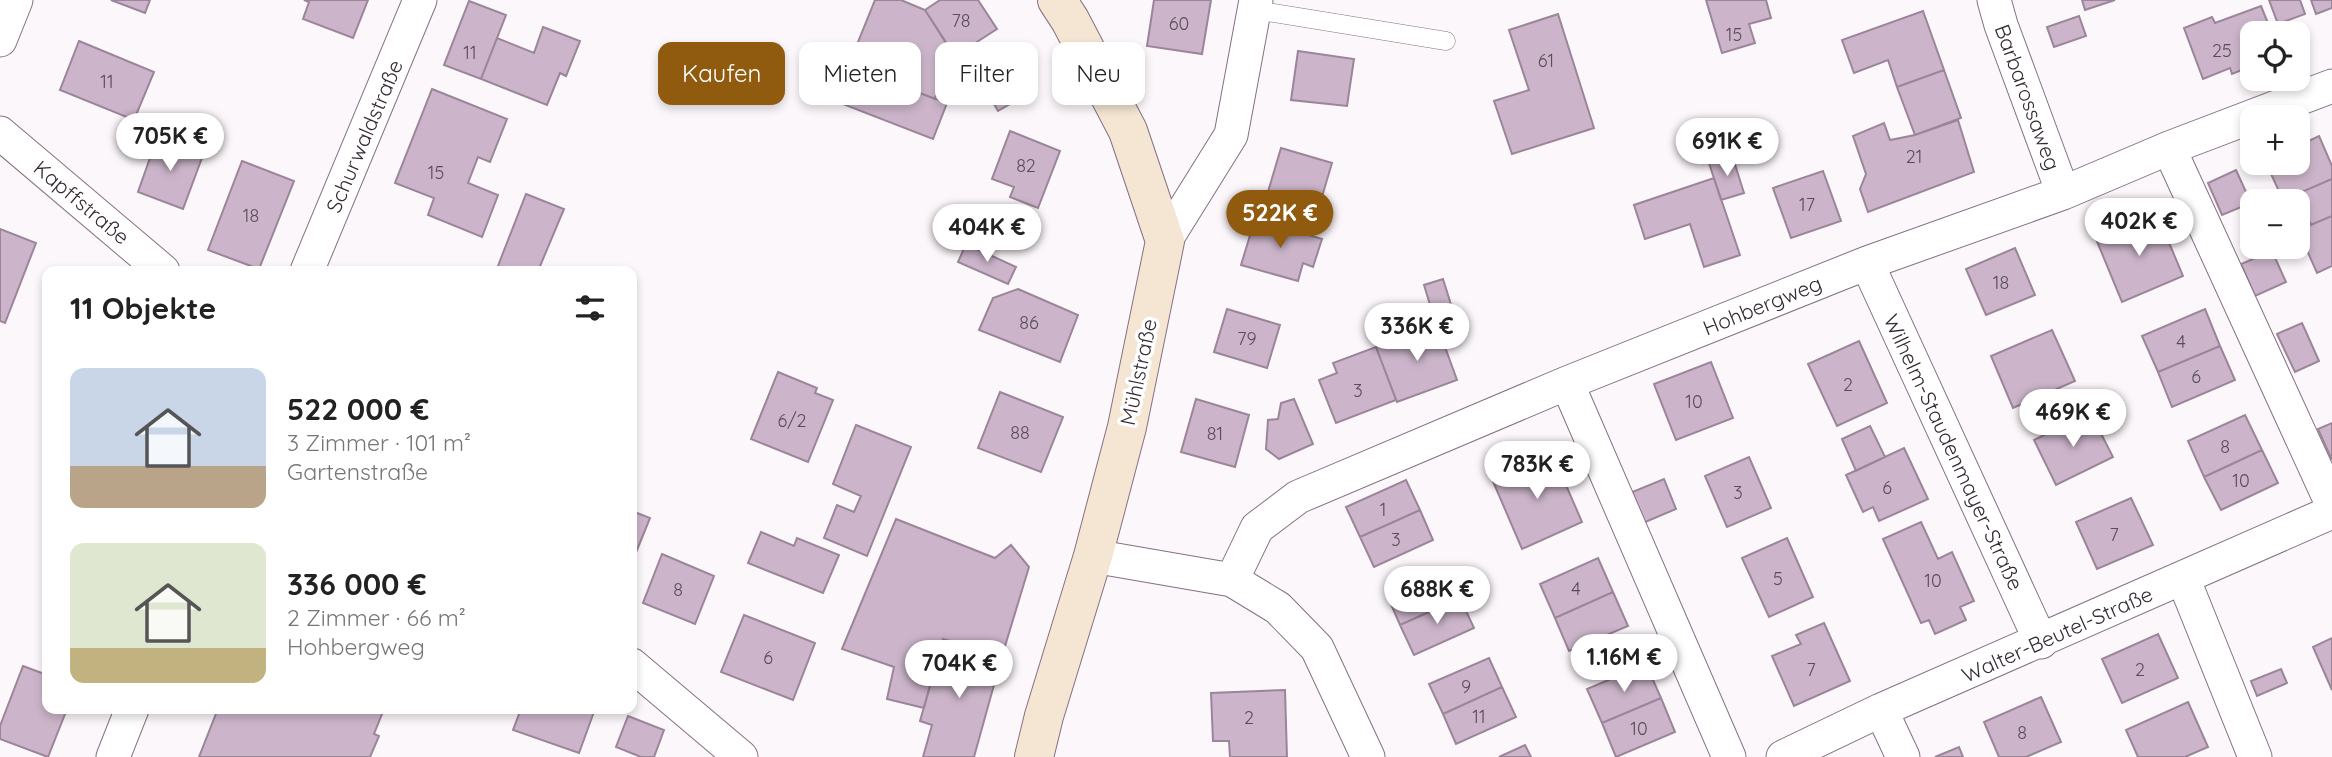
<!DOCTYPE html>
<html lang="de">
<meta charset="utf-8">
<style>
body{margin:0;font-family:Quicksand,sans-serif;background:#f6f6f6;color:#222;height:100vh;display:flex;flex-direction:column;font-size:26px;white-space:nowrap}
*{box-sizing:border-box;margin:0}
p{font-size:23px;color:#767676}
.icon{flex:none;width:38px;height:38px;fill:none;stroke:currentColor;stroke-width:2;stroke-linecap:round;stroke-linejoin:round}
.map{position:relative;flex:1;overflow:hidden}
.panel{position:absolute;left:42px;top:266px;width:595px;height:448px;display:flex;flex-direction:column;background:#fff;border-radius:14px;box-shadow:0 4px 10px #0003}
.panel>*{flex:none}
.banner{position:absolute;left:658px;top:42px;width:665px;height:63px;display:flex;gap:14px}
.tools{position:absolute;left:2240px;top:21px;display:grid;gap:14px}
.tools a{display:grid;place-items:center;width:70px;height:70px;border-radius:14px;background:#fff;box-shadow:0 4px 10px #0003;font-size:35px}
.price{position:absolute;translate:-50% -60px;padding:0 16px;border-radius:24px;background:#fff;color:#222;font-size:23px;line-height:46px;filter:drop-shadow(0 2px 4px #0008)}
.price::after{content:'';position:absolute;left:50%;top:42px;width:21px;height:16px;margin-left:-10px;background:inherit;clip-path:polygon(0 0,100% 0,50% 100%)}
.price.selected{background:#905a0f;color:#fff}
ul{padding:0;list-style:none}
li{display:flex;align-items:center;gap:21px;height:175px;padding:0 28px}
li span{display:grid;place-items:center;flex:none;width:196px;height:140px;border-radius:14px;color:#555}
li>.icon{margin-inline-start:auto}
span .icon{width:84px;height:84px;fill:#fffc;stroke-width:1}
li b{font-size:30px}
h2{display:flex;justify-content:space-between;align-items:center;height:84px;padding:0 28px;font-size:30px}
.pill{padding:0 24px;border-radius:14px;background:#fff;box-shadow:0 4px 10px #0003;font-size:24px;line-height:63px}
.pill.selected{background:#905a0f;color:#fff}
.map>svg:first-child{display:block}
</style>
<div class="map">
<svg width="2332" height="757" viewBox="0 0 2332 757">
<rect width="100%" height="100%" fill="#fcf7fb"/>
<!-- building -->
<path fill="#ccb5ca" stroke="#9b8599" stroke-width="2" d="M111,0H150L145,13Z
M304,0H368L353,38L303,19L309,2Z
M875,0H901L925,10L951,51L935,99L906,88L912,74L854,52Z
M940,0H978L997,29L955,56L925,10Z
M1154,0H1211L1202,54L1147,46Z
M1706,0H1766L1771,18L1749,24L1755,43L1722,53Z
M2082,0H2115L2085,10Z
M2269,0H2300L2305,14L2278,24Z
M2311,0H2332V8L2316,14Z
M469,1L506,15L481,79L444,65Z
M2261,6L2272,33H2252V66L2232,74L2230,68L2203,79L2184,28L2212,17L2215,23Z
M1923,11L1944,70L1897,87L1888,60L1854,73L1842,40Z
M1558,14L1594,128L1512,154L1494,101L1529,90L1509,30Z
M2079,16L2086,36L2054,47L2047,27Z
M543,27L580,41L566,76L560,73L547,105L481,79L497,38L534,53Z
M79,41L154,72L134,120L60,90Z
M1008,46L1034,90L998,111L972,67Z
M1298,51L1354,59L1347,106L1291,100Z
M854,52L912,74L906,88L947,103L933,139L835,101Z
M1944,70L1961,118L1915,135L1897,87Z
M432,89L507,119L490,162L478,157L468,183L498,195L482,237L428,215L434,198L395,183Z
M1958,120L1974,172L1868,212L1860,189L1866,174L1853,136L1884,123L1890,140L1915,135Z
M1010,131L1060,151L1038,208L1010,197L1014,187L992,179Z
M2319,136L2332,166V179L2283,200L2266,163H2298V146Z
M157,138L203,155L183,209L138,192Z
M1281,148L1332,163L1318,210L1267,195Z
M1732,155L1744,193L1721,200L1709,163Z
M242,161L294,181L259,269L208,250Z
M2236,170L2251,203L2222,215L2208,183Z
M1823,171L1841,221L1791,238L1773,188Z
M1714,178L1740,255L1704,267L1690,224L1645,239L1634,205Z
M2332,179V216L2311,225L2297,194Z
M526,194L564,209L538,271H496Z
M2157,214L2183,276L2122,302L2096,239Z
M2332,216V266L2317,273L2298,230Z
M1255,219L1322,239L1313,267L1303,263L1298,281L1241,265Z
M0,229L36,243L5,323L0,321Z
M966,244L1016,267L1008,284L958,262Z
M2015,248L2035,295L1986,315L1966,269Z
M2272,251L2286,282L2255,296L2241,264Z
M1443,279L1453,311L1434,318L1424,285Z
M1018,289L1078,315L1060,362L979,330L993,298Z
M1227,309L1280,325L1267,368L1214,352Z
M2205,309L2220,346L2158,372L2142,336Z
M2302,323L2319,361L2295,372L2277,334Z
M1437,325L1457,380L1397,402L1376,347Z
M2052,330L2075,381L2013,408L1991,356Z
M1859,341L1887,403L1837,426L1808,364Z
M2220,346L2235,380L2172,407L2158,372Z
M1376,347L1396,400L1336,423L1319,380L1337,373L1333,363Z
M1711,362L1733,418L1676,440L1654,384Z
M778,372L817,388L815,393L833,400L808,462L751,439Z
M1000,392L1063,417L1041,472L978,448Z
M1196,399L1249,415L1235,467L1181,452Z
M1294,399L1313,444L1279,459L1266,449L1268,420L1278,419L1281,403Z
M2090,412L2113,457L2056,485L2034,440Z
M2245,415L2262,450L2204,477L2188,441Z
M2332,423V460L2318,429Z
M856,425L911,447L867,556L824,538L837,505L854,512L861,496L833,484Z
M1870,426L1885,457L1856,471L1842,439Z
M1904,448L1928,499L1879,521L1873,507L1863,512L1846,475Z
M2262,450L2278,483L2221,510L2204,477Z
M1552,453L1582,522L1522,549L1492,479Z
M1749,457L1771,508L1727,527L1705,476Z
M1664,479L1676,509L1643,523L1630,493Z
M1406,480L1420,510L1360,537L1346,507Z
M2131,498L2153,545L2097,569L2076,522Z
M1420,510L1433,540L1374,567L1360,537Z
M632,511L650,518L633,560H632Z
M896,519L995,558L1011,545L1029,567L1002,656L943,639L924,708L887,699L894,667L842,649Z
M1921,522L1938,559L1952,552L1974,601L1960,607L1966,620L1935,634L1929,620L1921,623L1883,539Z
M761,532L794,546L797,538L839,555L823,593L748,563Z
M1787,538L1813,597L1769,617L1742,558Z
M662,554L714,576L695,624L643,603Z
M1598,558L1613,592L1555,618L1540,584Z
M1446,568L1460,598L1400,625L1387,595Z
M1613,592L1628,626L1569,651L1555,618Z
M1460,598L1474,628L1414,655L1400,625Z
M744,615L815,643L793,700L721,672Z
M1824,623L1850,681L1794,706L1772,656L1801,644L1796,635Z
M2158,634L2178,678L2122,703L2102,659Z
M2332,638V690L2313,647Z
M943,639L1002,656L974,757H923L932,725L920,721Z
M1489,658L1502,687L1443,714L1429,684Z
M1646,664L1661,698L1602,723L1587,689Z
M23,666L47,675V709H67L48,757L0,739V726Z
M2281,669L2287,683L2257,696L2251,681Z
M1502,687L1516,717L1456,744L1443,714Z
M1285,690L1287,757H1230L1229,741H1213L1211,693Z
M2041,697L2061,742L2026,757H1999L1984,722Z
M1661,698L1675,732L1616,757L1602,723Z
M2188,702L2208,747L2185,757H2138L2126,730Z
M212,709H384L374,734L379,736L370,757H199L217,711Z
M521,709H595L579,753L513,730Z
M628,716L664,730L654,757H641L616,747Z
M1525,745L1531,757H1499Z
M1959,747L1963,757H1935Z"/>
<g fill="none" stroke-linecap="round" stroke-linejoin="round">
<!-- lane casing -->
<g stroke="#867084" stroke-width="19">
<path id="lane" d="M1255,10L1446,41"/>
</g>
<!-- street casing -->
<g stroke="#867084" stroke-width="35">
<path id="street" d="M1994,0L2001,25L2063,193
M0,40L16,0
M0,133L163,271
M2169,148L2332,504
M1165,241L1231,135L1256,0
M1867,263L2041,642
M307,271L420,0
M1567,383L1729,757
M1093,556L1232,580L1278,608L1317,648L1368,757
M2183,578L2255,757
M1232,580L1257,528L1298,497L1567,383L1867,263L2063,193L2169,148L2332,86
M632,665L741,757
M1881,710L1903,757
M113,757L132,709
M1783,757L1881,710L2332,512"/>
</g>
<!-- secondary casing -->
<g stroke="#867084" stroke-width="40">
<path id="secondary" d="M1034,757L1044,716L1093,556L1127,427L1165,241L1128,131L1070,20L1057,0"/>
</g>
<!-- lane -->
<use href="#lane" stroke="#fff" stroke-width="18"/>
<!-- street -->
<use href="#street" stroke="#fff" stroke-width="33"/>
<!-- secondary -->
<use href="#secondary" stroke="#f4e6d3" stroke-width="38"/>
</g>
<g text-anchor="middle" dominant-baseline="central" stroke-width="7" stroke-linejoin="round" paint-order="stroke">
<!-- number labels -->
<g font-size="18" fill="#5a4d59">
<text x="961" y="20">78</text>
<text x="1179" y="23">60</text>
<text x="1734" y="34">15</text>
<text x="2222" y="50">25</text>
<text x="470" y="52">11</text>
<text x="1546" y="60">61</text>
<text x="107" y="81">11</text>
<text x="1914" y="156">21</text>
<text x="1026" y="165">82</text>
<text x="436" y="172">15</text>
<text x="1807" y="204">17</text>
<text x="251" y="215">18</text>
<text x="2001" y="282">18</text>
<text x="1029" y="322">86</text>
<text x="1247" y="338">79</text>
<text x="2181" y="341">4</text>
<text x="2196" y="376">6</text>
<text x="1848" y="384">2</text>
<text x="1358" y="390">3</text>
<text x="1694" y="401">10</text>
<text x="792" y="420">6/2</text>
<text x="1020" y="432">88</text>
<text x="1215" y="433">81</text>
<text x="2225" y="446">8</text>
<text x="2241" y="480">10</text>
<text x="1887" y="487">6</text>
<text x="1738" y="492">3</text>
<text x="1383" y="509">1</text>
<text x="2114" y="534">7</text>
<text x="1396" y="539">3</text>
<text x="1778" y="578">5</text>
<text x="1933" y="580">10</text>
<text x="1576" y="588">4</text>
<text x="678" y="589">8</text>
<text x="768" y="657">6</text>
<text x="1811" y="669">7</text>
<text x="2140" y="669">2</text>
<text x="1466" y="686">9</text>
<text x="1479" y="716">11</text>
<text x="1249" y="717">2</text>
<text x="1639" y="728">10</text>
<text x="2022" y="732">8</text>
</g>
<!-- street labels -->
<g font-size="21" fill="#342a33" stroke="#fff">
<text transform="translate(2028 97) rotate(70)">Barbarossaweg</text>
<text transform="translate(364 136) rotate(-67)">Schurwaldstraße</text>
<text transform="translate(82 202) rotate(40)">Kapffstraße</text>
<text transform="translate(1762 305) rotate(-22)">Hohbergweg</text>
<text transform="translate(1138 372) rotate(-78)">Mühlstraße</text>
<text transform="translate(1954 452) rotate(65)">Wilhelm-Staudenmayer-Straße</text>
<text transform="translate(2057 634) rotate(-24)">Walter-Beutel-Straße</text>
</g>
</g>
</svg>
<div class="tools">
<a><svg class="icon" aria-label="locate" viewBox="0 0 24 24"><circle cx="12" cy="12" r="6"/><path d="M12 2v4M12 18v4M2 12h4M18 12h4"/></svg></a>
<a>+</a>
<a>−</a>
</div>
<b class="price" style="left:170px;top:173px">705K €</b>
<b class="price" style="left:1727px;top:178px">691K €</b>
<b class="price selected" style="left:1280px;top:250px">522K €</b>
<b class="price" style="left:2139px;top:258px">402K €</b>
<b class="price" style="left:987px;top:264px">404K €</b>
<b class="price" style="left:1417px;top:363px">336K €</b>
<b class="price" style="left:2073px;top:449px">469K €</b>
<b class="price" style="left:1537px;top:501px">783K €</b>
<b class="price" style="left:1437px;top:626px">688K €</b>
<b class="price" style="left:1624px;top:694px">1.16M €</b>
<b class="price" style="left:959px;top:700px">704K €</b>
<div class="banner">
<a class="pill selected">Kaufen</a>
<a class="pill">Mieten</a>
<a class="pill">Filter</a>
<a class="pill">Neu</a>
</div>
<section class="panel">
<h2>11 Objekte<svg class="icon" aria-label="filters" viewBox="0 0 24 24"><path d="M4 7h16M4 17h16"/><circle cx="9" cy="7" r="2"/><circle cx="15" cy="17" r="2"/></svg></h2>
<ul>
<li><span style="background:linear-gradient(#c9d6e8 70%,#b9a48a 0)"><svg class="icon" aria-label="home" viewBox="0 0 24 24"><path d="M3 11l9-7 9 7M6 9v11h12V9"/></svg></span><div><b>522 000 €</b><p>3 Zimmer · 101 m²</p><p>Gartenstraße</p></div></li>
<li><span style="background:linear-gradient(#dfe7d0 75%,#c2b280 0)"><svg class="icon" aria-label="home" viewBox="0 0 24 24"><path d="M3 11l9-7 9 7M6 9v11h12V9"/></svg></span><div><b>336 000 €</b><p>2 Zimmer · 66 m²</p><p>Hohbergweg</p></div></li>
</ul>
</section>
</div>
